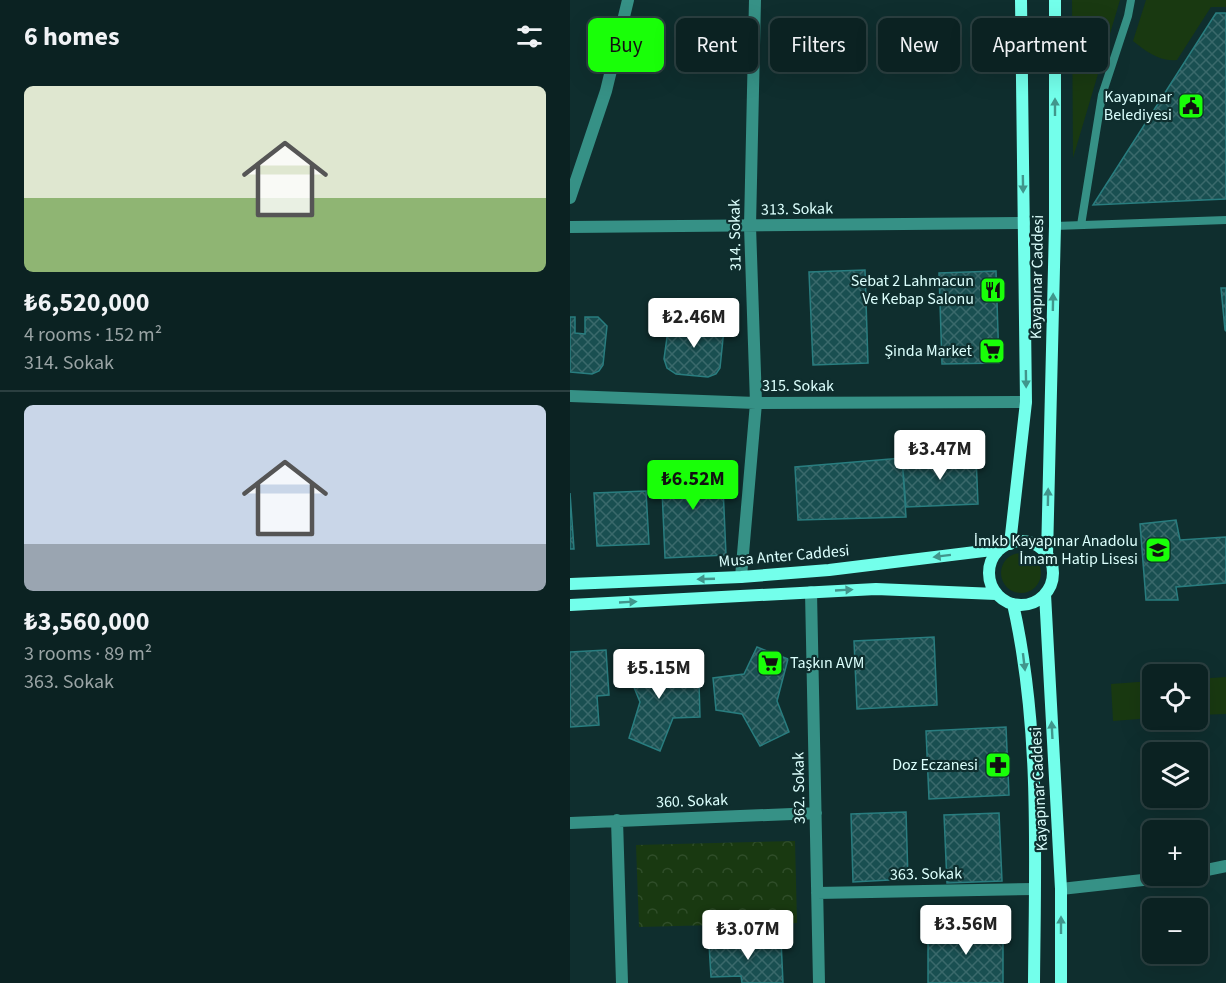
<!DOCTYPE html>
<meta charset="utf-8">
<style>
body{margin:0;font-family:"Source Sans 3",sans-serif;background:#142a2a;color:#f1f3f6;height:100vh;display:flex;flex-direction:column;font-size:22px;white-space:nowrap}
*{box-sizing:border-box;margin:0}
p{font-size:20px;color:#9aa4a5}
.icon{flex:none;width:33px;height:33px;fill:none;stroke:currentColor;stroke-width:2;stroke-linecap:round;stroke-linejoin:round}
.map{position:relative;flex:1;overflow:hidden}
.details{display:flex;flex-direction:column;background:#0b2222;width:570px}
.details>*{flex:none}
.banner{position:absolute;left:18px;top:18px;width:548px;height:54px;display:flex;gap:12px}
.fabs{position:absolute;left:572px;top:664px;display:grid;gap:12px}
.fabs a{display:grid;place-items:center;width:66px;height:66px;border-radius:9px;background:#0b2222;box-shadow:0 6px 24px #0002,0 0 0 2px #2b3f40;font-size:30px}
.price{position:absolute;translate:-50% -51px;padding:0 14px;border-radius:6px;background:#fff;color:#222;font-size:20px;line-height:39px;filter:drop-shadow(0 2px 3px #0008)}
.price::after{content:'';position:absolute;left:50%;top:36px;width:18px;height:14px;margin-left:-9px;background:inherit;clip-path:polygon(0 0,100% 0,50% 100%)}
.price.on{background:#19ff08;color:#111}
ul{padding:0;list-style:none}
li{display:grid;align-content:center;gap:12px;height:318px;padding:0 24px}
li+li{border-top:2px solid #2b3f40}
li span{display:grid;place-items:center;height:186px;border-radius:9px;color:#555}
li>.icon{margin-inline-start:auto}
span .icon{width:108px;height:108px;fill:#fffc;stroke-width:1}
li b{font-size:26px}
h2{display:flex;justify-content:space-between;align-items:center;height:72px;padding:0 24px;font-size:26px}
.pill{padding:0 21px;border-radius:9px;background:#0b2222;box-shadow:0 6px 24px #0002,0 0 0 2px #2b3f40;font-size:21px;line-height:54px}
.pill.on{background:#19ff08;color:#111}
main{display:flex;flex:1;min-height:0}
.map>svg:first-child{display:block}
</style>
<main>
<section class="details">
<h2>6 homes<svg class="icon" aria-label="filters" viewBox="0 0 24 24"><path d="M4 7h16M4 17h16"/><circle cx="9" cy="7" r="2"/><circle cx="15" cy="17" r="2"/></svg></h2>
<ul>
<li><span style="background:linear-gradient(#dfe7d0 60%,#8fb573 0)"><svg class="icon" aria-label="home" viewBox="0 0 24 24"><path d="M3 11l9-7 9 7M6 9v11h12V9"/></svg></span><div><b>₺6,520,000</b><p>4 rooms · 152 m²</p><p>314. Sokak</p></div></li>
<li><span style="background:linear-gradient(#c9d6e8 75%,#9aa5b1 0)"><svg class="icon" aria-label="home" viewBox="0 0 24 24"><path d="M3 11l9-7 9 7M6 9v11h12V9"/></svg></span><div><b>₺3,560,000</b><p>3 rooms · 89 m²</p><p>363. Sokak</p></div></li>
</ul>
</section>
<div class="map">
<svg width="656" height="983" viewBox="0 0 656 983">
<defs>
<pattern id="park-crowns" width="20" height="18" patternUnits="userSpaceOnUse" patternTransform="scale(1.5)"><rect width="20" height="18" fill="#193911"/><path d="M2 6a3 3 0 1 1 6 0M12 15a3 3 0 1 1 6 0" fill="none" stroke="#2f4d29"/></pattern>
<pattern id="building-cross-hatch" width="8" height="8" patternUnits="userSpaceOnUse" patternTransform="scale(1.5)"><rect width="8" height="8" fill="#194f51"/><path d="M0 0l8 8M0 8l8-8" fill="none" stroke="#3a696b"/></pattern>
</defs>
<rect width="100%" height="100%" fill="#0f2e2e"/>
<!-- grass -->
<path fill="#193911" d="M502,0H550L503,158Z
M576,0H656V7H641L607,60C589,62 576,51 563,41Z
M431 573a20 20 0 1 1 40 0a20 20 0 1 1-40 0Z
M656,677V714L627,715V679Z
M582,681V718L543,721L541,684Z"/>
<!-- park -->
<path fill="url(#park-crowns)" d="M225,841L227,923L69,927L66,845Z"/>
<!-- building -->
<path fill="url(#building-cross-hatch)" stroke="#297d7f" stroke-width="1.5" d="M646,13H656V199L523,205Z
M295,270L298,363L243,365L239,272Z
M426,271L429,363L372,364L369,273Z
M651,288H656V331L655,330Z
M0,317H5V333L15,334V317H28L37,326L33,365L29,371L22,374L0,372Z
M107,319L122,320V337H132V320H145L152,325L154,329L150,368L146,374L138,377L106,374L97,368L94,359L98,330L101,323Z
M406,456L408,504L336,507L332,458Z
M332,458L336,517L228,520L225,467Z
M152,464L156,555L95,558L91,467Z
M76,491L79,544L27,546L24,493Z
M0,493L4,549H0Z
M606,520L610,540L656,537V583L606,587L608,600H576L570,524Z
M364,637L367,705L287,709L284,641Z
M187,647L218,659L207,701L219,732L190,746L172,714L146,710L143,678L174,674Z
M36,650L39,695L27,696L29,725L0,727V652Z
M84,650L103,682H129L130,717L103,718L90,751L59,738L70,702L54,663Z
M436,727L439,795L359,799L356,731Z
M336,812L338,879L283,882L281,814Z
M429,813L432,881L377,883L374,815Z
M358,929H433V983H358Z
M211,940L213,983H172L171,976L141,977L139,944Z"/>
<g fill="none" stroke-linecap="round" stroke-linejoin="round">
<!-- lane -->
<path stroke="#369186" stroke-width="8" d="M511,225L532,95L558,16L561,0
M485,226L656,220"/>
<!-- street -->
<path stroke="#369186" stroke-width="12" d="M0,198L36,91L58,0
M0,227L454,223
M0,396L186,403L456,402
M171,577L186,403L180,226L185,0
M241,592L249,983
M47,820L52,983
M0,823L246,813
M627,872L656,866
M491,889L609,876
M247,893L464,889"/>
<!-- secondary -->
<path stroke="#73ffeb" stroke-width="12" d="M419 573a32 32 0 1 1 64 0a32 32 0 1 1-64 0Z
M440,544L456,402L451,0
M477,555L485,226V0
M0,584L171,577L259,570L430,549
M475,594L491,889V983
M443,604C471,728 465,857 464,983
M0,605L306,589L426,594"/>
</g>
<!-- one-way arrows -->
<defs><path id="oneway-solid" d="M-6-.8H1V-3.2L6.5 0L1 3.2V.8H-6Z" transform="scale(1.5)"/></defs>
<g fill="#41968c">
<use href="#oneway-solid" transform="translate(485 107) rotate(-90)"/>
<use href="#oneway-solid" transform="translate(453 184) rotate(89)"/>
<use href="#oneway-solid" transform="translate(483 302) rotate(-89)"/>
<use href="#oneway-solid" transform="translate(456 379) rotate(89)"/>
<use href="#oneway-solid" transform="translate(478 497) rotate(-89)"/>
<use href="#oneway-solid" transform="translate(372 556) rotate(173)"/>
<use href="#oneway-solid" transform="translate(136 579) rotate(178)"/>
<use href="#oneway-solid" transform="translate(274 590) rotate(-3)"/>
<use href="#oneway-solid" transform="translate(58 602) rotate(-3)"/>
<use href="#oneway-solid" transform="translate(454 662) rotate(83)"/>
<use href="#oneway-solid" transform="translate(482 730) rotate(-93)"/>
<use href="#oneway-solid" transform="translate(491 925) rotate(-90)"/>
</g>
<!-- icons -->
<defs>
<g id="civic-square" transform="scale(1.35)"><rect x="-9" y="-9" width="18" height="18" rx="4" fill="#19ff08" stroke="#0f2e2e"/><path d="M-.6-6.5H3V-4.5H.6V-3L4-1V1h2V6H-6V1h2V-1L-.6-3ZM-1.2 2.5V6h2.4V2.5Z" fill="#111"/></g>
<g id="restaurant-square" transform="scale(1.35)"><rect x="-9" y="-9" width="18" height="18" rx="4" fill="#19ff08" stroke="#0f2e2e"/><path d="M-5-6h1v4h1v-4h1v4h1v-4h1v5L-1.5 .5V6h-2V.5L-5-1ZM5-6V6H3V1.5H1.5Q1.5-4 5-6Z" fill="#111"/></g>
<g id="supermarket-square" transform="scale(1.35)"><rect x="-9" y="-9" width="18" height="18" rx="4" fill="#19ff08" stroke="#0f2e2e"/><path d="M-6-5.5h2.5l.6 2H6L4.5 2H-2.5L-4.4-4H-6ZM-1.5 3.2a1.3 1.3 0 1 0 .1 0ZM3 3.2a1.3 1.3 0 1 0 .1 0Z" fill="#111"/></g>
<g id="school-square" transform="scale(1.35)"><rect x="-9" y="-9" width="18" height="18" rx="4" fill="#19ff08" stroke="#0f2e2e"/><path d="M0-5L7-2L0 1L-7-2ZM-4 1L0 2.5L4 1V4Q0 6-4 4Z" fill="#111"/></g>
<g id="pharmacy-square" transform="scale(1.35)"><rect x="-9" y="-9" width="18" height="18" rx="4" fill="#19ff08" stroke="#0f2e2e"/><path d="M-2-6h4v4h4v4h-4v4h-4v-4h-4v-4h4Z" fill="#111"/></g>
</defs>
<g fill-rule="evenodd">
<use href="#civic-square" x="621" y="106"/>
<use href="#restaurant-square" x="423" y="290"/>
<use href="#supermarket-square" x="422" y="351"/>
<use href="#school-square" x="588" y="550"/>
<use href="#supermarket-square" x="200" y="663"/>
<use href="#pharmacy-square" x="428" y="765"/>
</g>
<g text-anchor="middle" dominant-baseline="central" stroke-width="4.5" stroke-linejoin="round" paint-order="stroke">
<!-- poi labels -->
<g font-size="16" fill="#dcfffd" stroke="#0f2e2e" text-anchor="end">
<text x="602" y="97">Kayapınar<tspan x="602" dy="18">Belediyesi</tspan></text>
<text x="404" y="281">Sebat 2 Lahmacun<tspan x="404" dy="18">Ve Kebap Salonu</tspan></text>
<text x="402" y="351">Şinda Market</text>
<text x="568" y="541">İmkb Kayapınar Anadolu<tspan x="568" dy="18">İmam Hatip Lisesi</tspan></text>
<text x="220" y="663" text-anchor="start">Taşkın AVM</text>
<text x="408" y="765">Doz Eczanesi</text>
</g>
<!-- street labels -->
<g font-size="16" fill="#dcfffd" stroke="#0f2e2e">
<text transform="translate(227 209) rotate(-1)">313. Sokak</text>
<text transform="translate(165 235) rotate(-91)">314. Sokak</text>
<text transform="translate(467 277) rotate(-89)">Kayapınar Caddesi</text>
<text x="228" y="386">315. Sokak</text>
<text transform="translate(214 556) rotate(-5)">Musa Anter Caddesi</text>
<text transform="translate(229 788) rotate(-91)">362. Sokak</text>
<text transform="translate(469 789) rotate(-93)">Kayapınar Caddesi</text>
<text transform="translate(122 801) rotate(-2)">360. Sokak</text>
<text transform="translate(356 874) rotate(-1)">363. Sokak</text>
</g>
</g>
</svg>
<div class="fabs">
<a><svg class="icon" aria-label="locate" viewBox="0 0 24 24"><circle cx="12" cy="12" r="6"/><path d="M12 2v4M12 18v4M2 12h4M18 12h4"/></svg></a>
<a><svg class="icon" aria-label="layers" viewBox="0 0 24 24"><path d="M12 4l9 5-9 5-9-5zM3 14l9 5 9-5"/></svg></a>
<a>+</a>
<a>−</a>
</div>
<b class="price" style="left:124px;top:349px">₺2.46M</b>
<b class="price" style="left:370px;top:481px">₺3.47M</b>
<b class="price on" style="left:123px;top:511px">₺6.52M</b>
<b class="price" style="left:89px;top:700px">₺5.15M</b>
<b class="price" style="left:396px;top:956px">₺3.56M</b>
<b class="price" style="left:178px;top:961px">₺3.07M</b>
<div class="banner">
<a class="pill on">Buy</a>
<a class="pill">Rent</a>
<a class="pill">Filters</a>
<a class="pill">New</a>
<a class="pill">Apartment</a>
</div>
</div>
</main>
